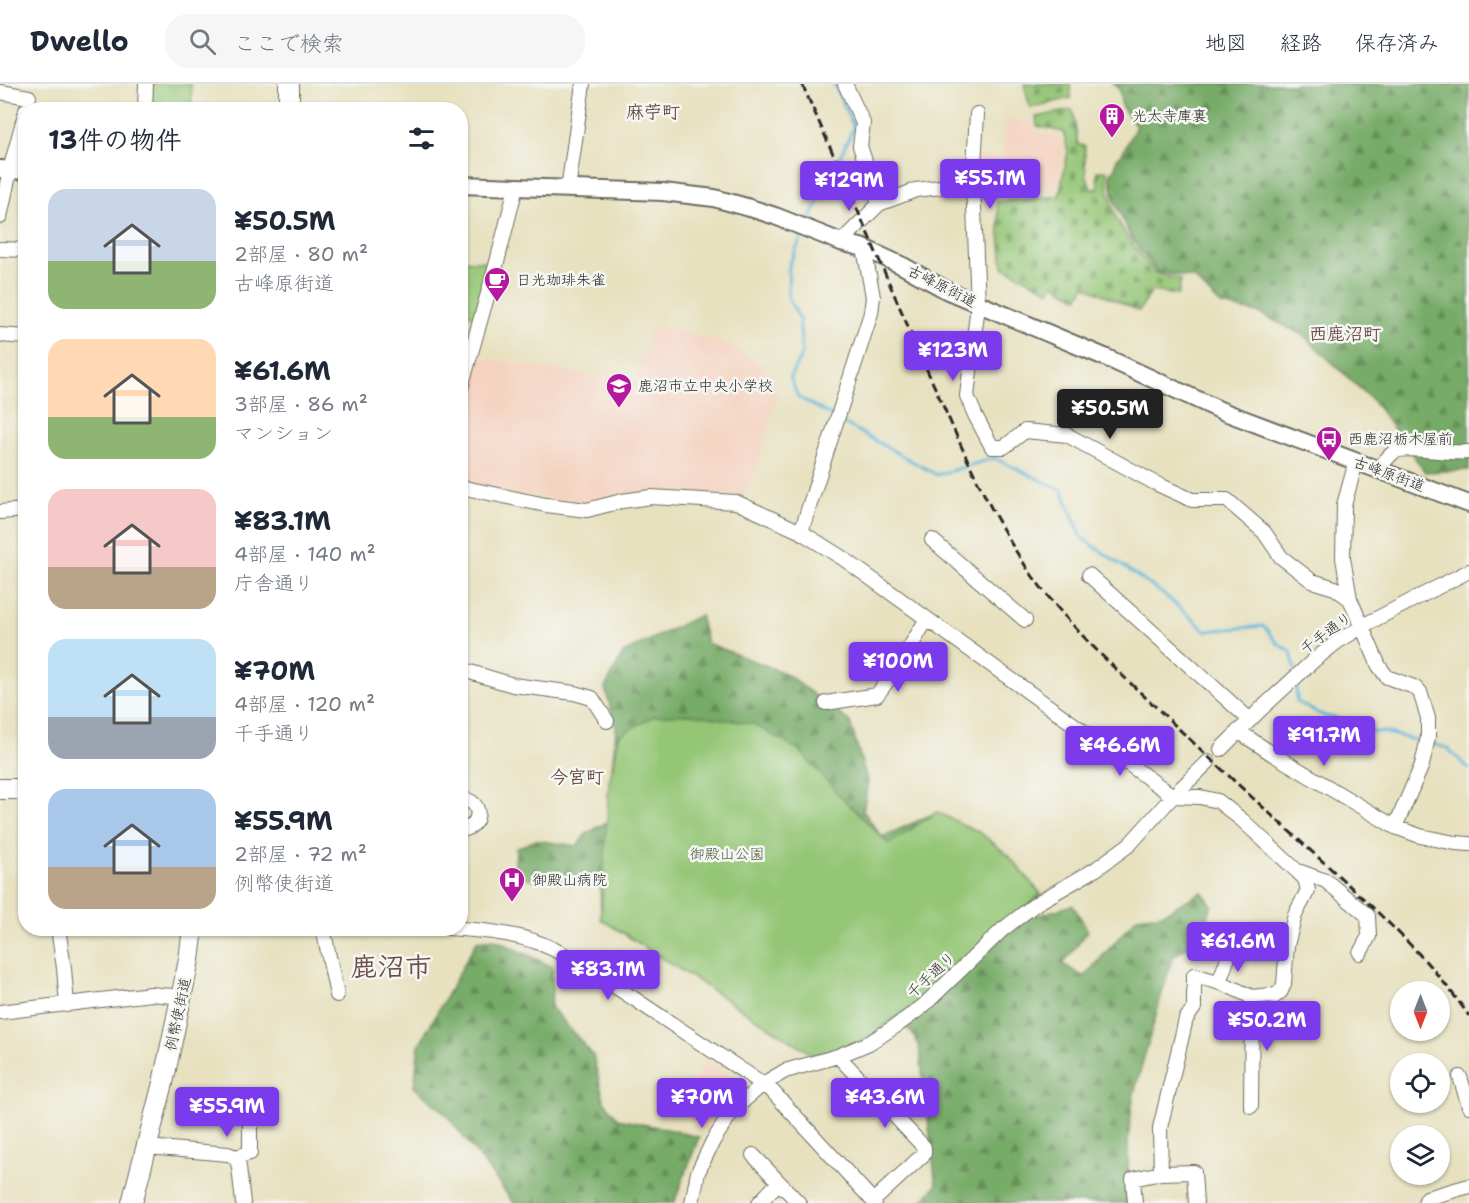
<!DOCTYPE html>
<html lang="ja">
<meta charset="utf-8">
<style>
body{margin:0;font-family:"Shantell Sans","Klee One",sans-serif;background:#f6f6f7;color:#1f2937;height:100vh;display:flex;flex-direction:column;font-size:22px;white-space:nowrap}
*{box-sizing:border-box;margin:0}
p{font-size:20px;color:#747a83}
.icon{flex:none;width:33px;height:33px;fill:none;stroke:currentColor;stroke-width:2;stroke-linecap:round;stroke-linejoin:round}
.map{position:relative;flex:1;overflow:hidden}
.details{position:absolute;left:18px;top:18px;width:450px;height:834px;display:flex;flex-direction:column;background:#fff;border-radius:24px;box-shadow:0 2px 4px #0004}
.details>*{flex:none}
.needle{width:39px;rotate:180deg}
.tools{position:absolute;left:1390px;top:897px;display:grid;gap:12px}
.tools a{display:grid;place-items:center;width:60px;height:60px;border-radius:50%;background:#fff;box-shadow:0 2px 4px #0004;font-size:30px}
.price{position:absolute;translate:-50% -51px;padding:0 14px;border-radius:6px;background:#7c3aed;color:#fff;font-size:20px;line-height:39px;filter:drop-shadow(0 2px 3px #0008)}
.price::after{content:'';position:absolute;left:50%;top:36px;width:18px;height:14px;margin-left:-9px;background:inherit;clip-path:polygon(0 0,100% 0,50% 100%)}
.price.selected{background:#222;color:#fff}
ul{padding:0;list-style:none}
li{display:flex;align-items:center;gap:18px;height:150px;padding:0 30px}
li span{display:grid;place-items:center;flex:none;width:168px;height:120px;border-radius:18px;color:#555}
li>.icon{margin-inline-start:auto}
span .icon{width:72px;height:72px;fill:#fffc;stroke-width:1}
li b{font-size:26px}
h2{display:flex;justify-content:space-between;align-items:center;height:72px;padding:0 30px;font-size:26px}
header{display:flex;align-items:center;gap:36px;box-sizing:border-box;height:84px;padding:0 30px;background:#fff;border-bottom:2px solid #e0e1e3}
header strong{font-size:28px}
nav{display:flex;gap:33px;margin-inline-start:auto;font-size:21px}
.search{width:420px;height:54px;background:#f6f6f7;display:flex;align-items:center;gap:15px;box-sizing:border-box;padding:0 21px;border-radius:24px;color:#747a83;font-size:22px}
.map>svg:first-child{display:block}
</style>
<header>
<strong>Dwello</strong>
<div class="search"><svg class="icon" aria-label="search" viewBox="0 0 24 24"><circle cx="10" cy="10" r="6"/><path d="M15 15l6 6"/></svg>ここで検索</div>
<nav><a>地図</a><a>経路</a><a>保存済み</a></nav>
</header>
<div class="map">
<svg width="1469" height="1119" viewBox="0 0 1469 1119">
<defs>
<pattern id="forest-firs" width="22" height="20" patternUnits="userSpaceOnUse" patternTransform="scale(1.5)"><rect width="22" height="20" fill="#77ab67"/><path d="M5 1l3.5 6h-7zM16 11l3.5 6h-7z" fill="#628b55"/></pattern>
<pattern id="cemetery-stones" width="16" height="16" patternUnits="userSpaceOnUse" patternTransform="scale(1.5)"><rect width="16" height="16" fill="#94c676"/><path d="M2 7V4a2 2 0 0 1 4 0v3zM10 15v-3a2 2 0 0 1 4 0v3z" fill="#79a161"/></pattern>
</defs>
<rect width="100%" height="100%" fill="#f6f6f2"/>
<filter id="ink" filterUnits="userSpaceOnUse"><feTurbulence type="fractalNoise" baseFrequency=".0167" numOctaves="2"/><feDisplacementMap in="SourceGraphic" scale="12" xChannelSelector="R" yChannelSelector="G"/><feConvolveMatrix kernelMatrix="1 2 1 2 8 2 1 2 1" color-interpolation-filters="sRGB"/></filter>
<filter id="wash" filterUnits="userSpaceOnUse"><feTurbulence type="fractalNoise" baseFrequency=".008" numOctaves="4" result="noise"/><feDisplacementMap in="SourceGraphic" scale="24" xChannelSelector="R" yChannelSelector="G"/><feGaussianBlur stdDeviation="1.35" result="paint"/><feColorMatrix in="noise" values="0 0 0 0 0 0 0 0 0 0 0 0 0 0 0 0 0 1.4 0 .05"/><feComposite in="paint" operator="in"/></filter>
<g filter="url(#wash)">
<rect width="100%" height="100%" fill="#e7e1bf"/>
<!-- built -->
<path fill="#f5d3c1" d="M1006,36H1032L1036,50L1059,52L1065,67L1056,105L977,110L978,71L1002,72Z
M652,241L696,251L731,262L765,282L768,293L777,310L753,397L740,412L705,409L673,408L585,422L461,398V340L481,273L636,299Z
M705,977L732,993L737,1006L708,1046L675,1026Z"/>
<!-- forest -->
<path fill="url(#forest-firs)" stroke="#516b49" stroke-width="1.5" d="M1113,0H1469V386L1425,388L1374,318L1303,251L1259,229L1221,221L1194,194L1157,188L1131,154L1114,116L1110,91L1115,84L1117,74L1122,70L1136,42L1122,23L1119,5Z
M700,531L707,559L785,589L850,638L868,699L863,727L882,753L937,728L983,751L1008,771L1041,810L1036,832L1073,821L1088,847L1063,880L1084,893L1137,833L1162,830L1202,808L1212,821L1199,854L1172,874L1133,1013L1128,1057V1119H920L936,1102L919,961L910,946L899,940L852,963L813,971L601,835L600,801L583,788V800L535,796L514,791L516,764L536,756L577,762L586,750L607,738L616,643L605,604L623,569Z
M494,855L553,883L551,923L593,971L604,1017L618,1035L667,1045L699,1053L674,1119H514L447,1031L414,1003L419,961L477,857Z"/>
<!-- cemetery -->
<path fill="url(#cemetery-stones)" stroke="#607850" stroke-width="1.5" d="M1024,0H1070L1071,14L1030,24Z
M1071,26L1073,27L1078,61L1085,62C1084,77 1085,91 1091,105H1098L1097,87H1107L1108,105L1116,133L1129,156L1155,189L1181,196L1178,211L1152,207L1139,227L1085,202L1078,214L1054,200L1050,207L1003,183L997,118L1059,112L1068,67L1063,48L1037,42L1036,33Z"/>
<!-- green -->
<path fill="#94c676" stroke="#607850" stroke-width="1.5" d="M151,0H191L192,24H151Z
M460,176L490,178L476,232L461,229Z
M690,630L753,640L799,666L837,709L889,760L937,728L979,748L1008,771L1041,810L930,910L852,963L813,971L601,835L609,698L620,651L654,632Z"/>
<g fill="none" stroke-linecap="round" stroke-linejoin="round">
<!-- stream -->
<path stroke="#5db5da" stroke-width="3" d="M809,138L854,43L834,0
M803,150L789,181L788,213L799,234L802,270L790,293L798,313L834,333
M840,337L937,391L994,374L1062,406L1082,454L1166,512L1206,547L1263,542C1275,554 1274,560 1291,567L1295,586
M1296,599L1297,618L1318,629L1328,633H1334L1369,648H1384L1422,658
M1432,660L1447,664L1469,685"/>
</g>
</g>
<g filter="url(#ink)">
<g fill="none" stroke-linecap="round" stroke-linejoin="round">
<!-- minor casing -->
<g stroke="#6d6b5f" stroke-width="16">
<path id="minor" d="M845,0L863,39L860,62L879,120
M0,8L29,13
M145,26L146,0
M977,30L973,99L978,221L967,312L975,331L992,363H1004L1025,347L1067,351L1155,399L1192,416H1227L1264,448L1281,473L1312,497L1335,504L1350,515
M568,105L583,0
M0,133L10,86L26,26
M841,158L879,120L916,106L973,99
M0,165L26,166
M0,251L26,253
M460,307L497,178L516,103
M1356,378L1344,421L1343,474L1350,515L1379,582L1387,593L1414,603L1420,608L1428,634V653L1422,681L1395,743
M1378,386C1383,380 1388,372 1394,368C1406,360 1450,371 1469,368
M460,403L546,421L587,426L622,417L651,413L736,418L801,448L844,475L1173,712L1200,713L1218,717L1242,736L1297,787L1305,795L1308,806L1295,831L1287,861L1284,900L1281,907L1275,912L1270,911L1252,913L1224,900L1194,891V924L1186,935L1160,1044L1161,1089
M0,428L26,426
M801,448L871,229L873,213L864,164
M932,456L1025,536
M1089,491L1250,636
M460,585L513,601L574,609L592,614L607,637
M826,619L877,611L899,581L927,535
M1238,647L1274,671L1395,743L1420,752L1455,759L1469,760
M1221,665L1261,625L1313,577L1337,558L1370,538L1469,487
M460,715C484,715 483,744 460,746
M1298,787L1326,797L1368,832L1369,852L1360,869
M58,844L64,884L67,921
M323,844L337,911
M448,844C477,846 506,848 534,857C570,870 601,894 633,914C676,943 719,971 763,1000L773,1008L875,1119
M1219,898L1236,852
M0,928L151,910L182,913
M838,972L924,1063V1070L873,1117
M1460,993L1469,1022
M1251,1022L1252,913
M147,1063L228,1070L236,1073L239,1083L243,1119
M753,1071L799,1119
M236,1073L250,1069V1034
M692,1119L698,1088L713,1057L733,1026L763,1000L785,987L838,972L869,959L896,942L922,923L1002,846L1037,819L1096,785L1130,760L1173,712L1208,678
M759,1119L779,1098
M1135,1119L1133,1095L1161,1089L1194,1088L1196,1119
M1425,1119L1427,1114L1469,1102"/>
</g>
<!-- major casing -->
<g stroke="#6d6b5f" stroke-width="20">
<path id="major" d="M0,85L26,87
M460,101L663,108L714,114L750,124L775,132L841,158L864,164L903,182L948,207L1107,274L1222,327L1469,420"/>
</g>
<!-- highway casing -->
<g stroke="#6d6b5f" stroke-width="22">
<path id="highway" d="M289,0V26
M0,705H26
M132,1119L163,999L189,876L193,844"/>
</g>
<!-- minor -->
<use href="#minor" stroke="#fff" stroke-width="14"/>
<!-- major -->
<use href="#major" stroke="#fff" stroke-width="16"/>
<!-- highway -->
<use href="#highway" stroke="#fff" stroke-width="20"/>
<!-- rail -->
<path stroke="#2b2b2b" stroke-width="3" stroke-dasharray="9 4.5" stroke-linecap="butt" d="M802,0C846,98 888,197 931,295C964,367 994,443 1043,506C1077,549 1117,587 1157,624C1213,678 1271,731 1329,783C1379,829 1430,875 1469,932"/>
</g>
</g>
<!-- icons -->
<defs>
<g id="building-pin" transform="scale(1.35)"><path d="M0 17L-7.5 6A9.5 9.5 0 1 1 7.5 6Z" fill="#b5179e" stroke="#f6f6f2"/><path d="M-4-6H4V6H1V3H-1V6H-4ZM-2.5-4.3h1.7v1.8h-1.7ZM.8-4.3h1.7v1.8H.8ZM-2.5-1h1.7V.8h-1.7ZM.8-1h1.7V.8H.8Z" fill="#fff"/></g>
<g id="cafe-pin" transform="scale(1.35)"><path d="M0 17L-7.5 6A9.5 9.5 0 1 1 7.5 6Z" fill="#b5179e" stroke="#f6f6f2"/><path d="M-5.5-4.5H6V0H3Q3 3.5 0 3.5H-2.5Q-5.5 3.5-5.5 0ZM3-3.2v2h1.7v-2ZM-6 4.5H4V6H-6Z" fill="#fff"/></g>
<g id="school-pin" transform="scale(1.35)"><path d="M0 17L-7.5 6A9.5 9.5 0 1 1 7.5 6Z" fill="#b5179e" stroke="#f6f6f2"/><path d="M0-5L7-2L0 1L-7-2ZM-4 1L0 2.5L4 1V4Q0 6-4 4Z" fill="#fff"/></g>
<g id="bus-pin" transform="scale(1.35)"><path d="M0 17L-7.5 6A9.5 9.5 0 1 1 7.5 6Z" fill="#b5179e" stroke="#f6f6f2"/><path d="M-5-6H5V4H4V6H2V4H-2V6H-4V4H-5ZM-3.5-4V0h7V-4ZM-3.5 1.2v1.5H-2V1.2ZM2 1.2v1.5H3.5V1.2Z" fill="#fff"/></g>
<g id="hospital-pin" transform="scale(1.35)"><path d="M0 17L-7.5 6A9.5 9.5 0 1 1 7.5 6Z" fill="#b5179e" stroke="#f6f6f2"/><path d="M-5-5h3v3.5h4V-5h3V5h-3V1.5h-4V5h-3Z" fill="#fff"/></g>
</defs>
<g fill-rule="evenodd">
<use href="#building-pin" x="1112" y="32"/>
<use href="#cafe-pin" x="497" y="196"/>
<use href="#school-pin" x="619" y="302"/>
<use href="#bus-pin" x="1329" y="355"/>
<use href="#hospital-pin" x="512" y="796"/>
</g>
<g text-anchor="middle" dominant-baseline="central" stroke-width="5" stroke-linejoin="round" paint-order="stroke">
<!-- poi labels -->
<g font-size="15" fill="#2b2b2b" stroke="#f6f6f2" text-anchor="start">
<text x="1132" y="32">光太寺庫裏</text>
<text x="516" y="196">日光珈琲朱雀</text>
<text x="638" y="302">鹿沼市立中央小学校</text>
<text x="1348" y="355">西鹿沼栃木屋前</text>
<text x="532" y="796">御殿山病院</text>
</g>
<!-- street labels -->
<g font-size="15" fill="#2b2b2b" stroke="#f6f6f2">
<text transform="translate(942 202) rotate(27)">古峰原街道</text>
<text transform="translate(1389 390) rotate(20)">古峰原街道</text>
<text transform="translate(1326 549) rotate(-36)">千手通り</text>
<text transform="translate(931 891) rotate(-43)">千手通り</text>
<text transform="translate(178 930) rotate(-78)">例幣使街道</text>
</g>
<!-- park labels -->
<g font-size="15" fill="#4a5a42" stroke="#f6f6f2">
<text x="727" y="770">御殿山公園</text>
</g>
<!-- quarter labels -->
<g font-size="18" font-weight="bold" fill="#6b4d4a" stroke="#f6f6f2">
<text x="653" y="28">麻苧町</text>
<text x="1345" y="250">西鹿沼町</text>
<text x="577" y="693">今宮町</text>
</g>
<!-- town labels -->
<g font-size="27" font-weight="bold" fill="#6b4d4a" stroke="#f6f6f2">
<text x="391" y="882">鹿沼市</text>
</g>
</g>
</svg>
<div class="tools">
<a><svg class="needle" viewBox="-14 -14 28 28"><path d="M0-13l5 13h-10z" fill="#e53935"/><path d="M0 13l5-13h-10z" fill="#747a83"/></svg></a>
<a><svg class="icon" aria-label="locate" viewBox="0 0 24 24"><circle cx="12" cy="12" r="6"/><path d="M12 2v4M12 18v4M2 12h4M18 12h4"/></svg></a>
<a><svg class="icon" aria-label="layers" viewBox="0 0 24 24"><path d="M12 4l9 5-9 5-9-5zM3 14l9 5 9-5"/></svg></a>
</div>
<b class="price" style="left:990px;top:126px">¥55.1M</b>
<b class="price" style="left:849px;top:128px">¥129M</b>
<b class="price" style="left:953px;top:298px">¥123M</b>
<b class="price selected" style="left:1110px;top:356px">¥50.5M</b>
<b class="price" style="left:898px;top:609px">¥100M</b>
<b class="price" style="left:1324px;top:683px">¥91.7M</b>
<b class="price" style="left:1120px;top:693px">¥46.6M</b>
<b class="price" style="left:1238px;top:889px">¥61.6M</b>
<b class="price" style="left:608px;top:917px">¥83.1M</b>
<b class="price" style="left:1267px;top:968px">¥50.2M</b>
<b class="price" style="left:702px;top:1045px">¥70M</b>
<b class="price" style="left:885px;top:1045px">¥43.6M</b>
<b class="price" style="left:227px;top:1054px">¥55.9M</b>
<section class="details">
<h2>13件の物件<svg class="icon" aria-label="filters" viewBox="0 0 24 24"><path d="M4 7h16M4 17h16"/><circle cx="9" cy="7" r="2"/><circle cx="15" cy="17" r="2"/></svg></h2>
<ul>
<li><span style="background:linear-gradient(#c9d6e8 60%,#8fb573 0)"><svg class="icon" aria-label="home" viewBox="0 0 24 24"><path d="M3 11l9-7 9 7M6 9v11h12V9"/></svg></span><div><b>¥50.5M</b><p>2部屋 · 80 m²</p><p>古峰原街道</p></div></li>
<li><span style="background:linear-gradient(#ffd9b3 65%,#8fb573 0)"><svg class="icon" aria-label="home" viewBox="0 0 24 24"><path d="M3 11l9-7 9 7M6 9v11h12V9"/></svg></span><div><b>¥61.6M</b><p>3部屋 · 86 m²</p><p>マンション</p></div></li>
<li><span style="background:linear-gradient(#f6c9c9 65%,#b9a48a 0)"><svg class="icon" aria-label="home" viewBox="0 0 24 24"><path d="M3 11l9-7 9 7M6 9v11h12V9"/></svg></span><div><b>¥83.1M</b><p>4部屋 · 140 m²</p><p>庁舎通り</p></div></li>
<li><span style="background:linear-gradient(#bfe0f5 65%,#9aa5b1 0)"><svg class="icon" aria-label="home" viewBox="0 0 24 24"><path d="M3 11l9-7 9 7M6 9v11h12V9"/></svg></span><div><b>¥70M</b><p>4部屋 · 120 m²</p><p>千手通り</p></div></li>
<li><span style="background:linear-gradient(#a9c7e8 65%,#b9a48a 0)"><svg class="icon" aria-label="home" viewBox="0 0 24 24"><path d="M3 11l9-7 9 7M6 9v11h12V9"/></svg></span><div><b>¥55.9M</b><p>2部屋 · 72 m²</p><p>例幣使街道</p></div></li>
</ul>
</section>
</div>
